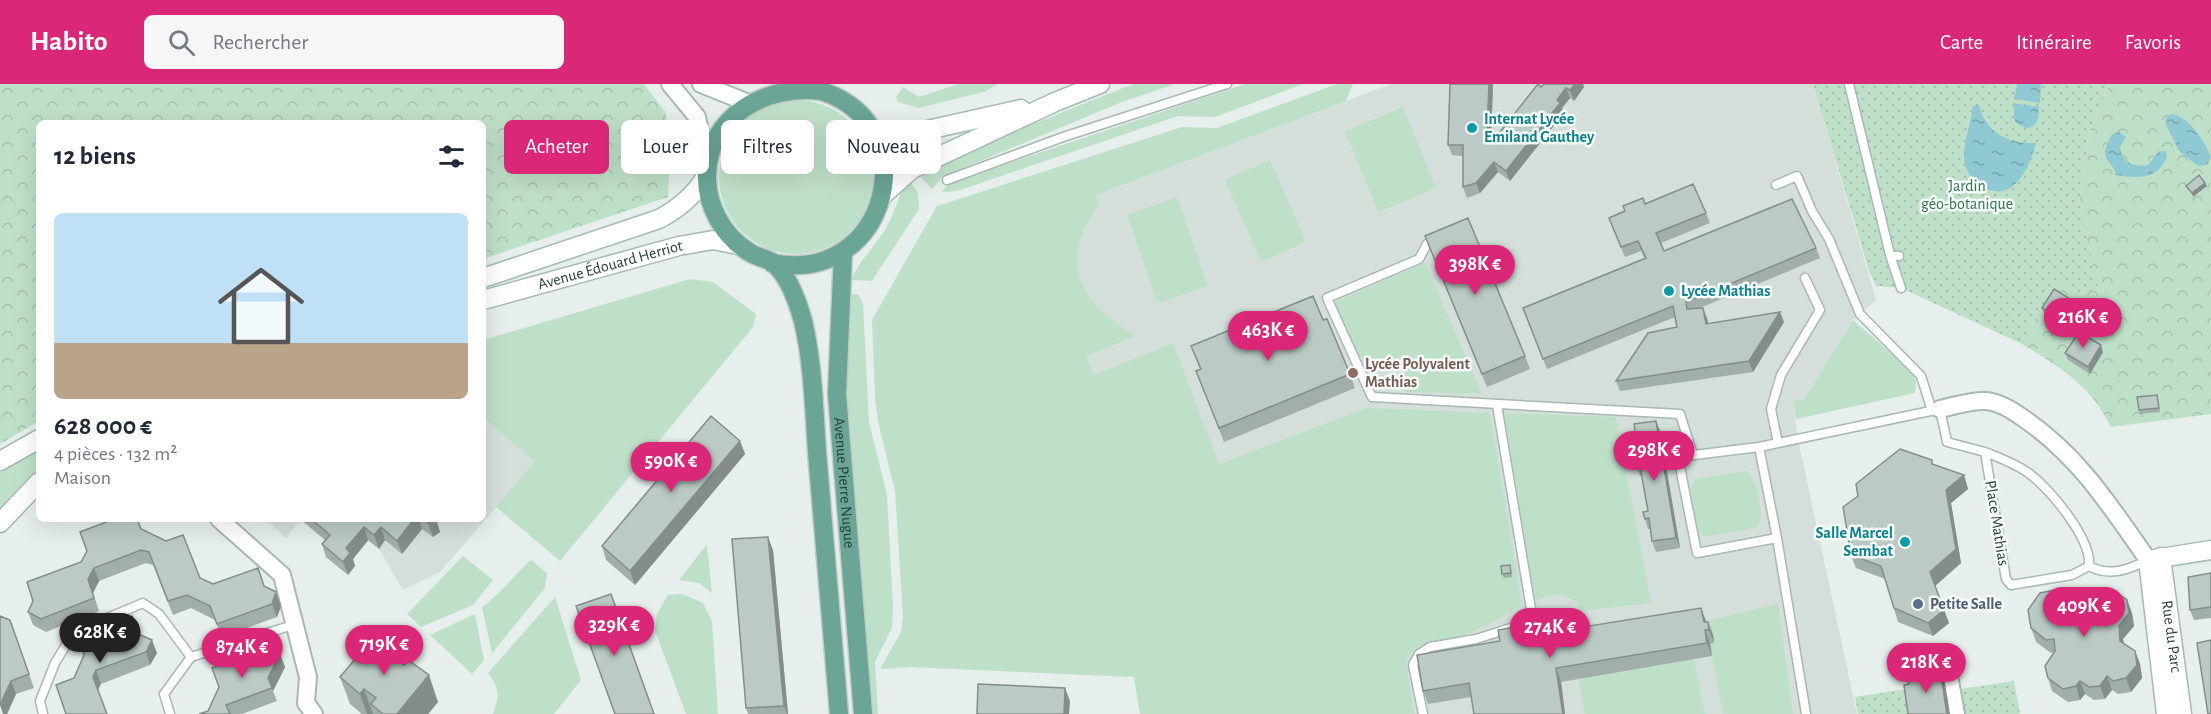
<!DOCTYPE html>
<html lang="fr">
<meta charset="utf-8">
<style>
body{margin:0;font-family:"Alegreya Sans",sans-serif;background:#f6f6f7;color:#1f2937;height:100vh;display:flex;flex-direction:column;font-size:22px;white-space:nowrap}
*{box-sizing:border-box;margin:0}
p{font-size:20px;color:#747a83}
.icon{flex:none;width:33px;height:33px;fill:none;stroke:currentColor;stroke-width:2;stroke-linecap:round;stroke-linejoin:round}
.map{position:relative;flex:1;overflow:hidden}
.sheet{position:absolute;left:36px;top:36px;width:450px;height:402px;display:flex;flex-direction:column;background:#fff;border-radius:9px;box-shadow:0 6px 24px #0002}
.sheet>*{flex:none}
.top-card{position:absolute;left:504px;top:36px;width:570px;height:54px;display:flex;gap:12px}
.price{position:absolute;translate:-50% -51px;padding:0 14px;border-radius:21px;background:#db2777;color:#fff;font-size:20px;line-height:39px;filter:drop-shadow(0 2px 3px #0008)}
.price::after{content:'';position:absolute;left:50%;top:36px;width:18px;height:14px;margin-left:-9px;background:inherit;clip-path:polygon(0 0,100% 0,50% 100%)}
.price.current{background:#222;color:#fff}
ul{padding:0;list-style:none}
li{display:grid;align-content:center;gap:12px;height:318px;padding:0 18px}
li span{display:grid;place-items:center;height:186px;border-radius:9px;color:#555}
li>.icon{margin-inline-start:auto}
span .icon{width:108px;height:108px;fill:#fffc;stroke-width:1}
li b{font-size:26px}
h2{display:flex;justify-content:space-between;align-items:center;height:72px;padding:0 18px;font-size:26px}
.pill{padding:0 21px;border-radius:9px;background:#fff;box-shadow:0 6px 24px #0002;font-size:21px;line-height:54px}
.pill.current{background:#db2777;color:#fff}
header{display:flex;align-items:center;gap:36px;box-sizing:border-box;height:84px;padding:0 30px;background:#db2777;color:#fff}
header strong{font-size:28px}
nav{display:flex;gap:33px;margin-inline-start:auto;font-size:21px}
.search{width:420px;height:54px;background:#f6f6f7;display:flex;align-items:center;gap:15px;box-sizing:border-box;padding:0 21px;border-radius:9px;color:#747a83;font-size:22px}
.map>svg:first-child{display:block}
</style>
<header>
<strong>Habito</strong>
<div class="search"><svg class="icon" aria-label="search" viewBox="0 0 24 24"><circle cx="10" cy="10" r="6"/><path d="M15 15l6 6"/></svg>Rechercher</div>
<nav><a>Carte</a><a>Itinéraire</a><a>Favoris</a></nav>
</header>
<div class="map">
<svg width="2211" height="630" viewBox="0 0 2211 630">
<defs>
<pattern id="park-crowns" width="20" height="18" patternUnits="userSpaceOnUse" patternTransform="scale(1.5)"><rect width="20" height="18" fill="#bfe0c8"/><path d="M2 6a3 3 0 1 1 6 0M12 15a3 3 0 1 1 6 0" fill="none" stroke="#a4c1ad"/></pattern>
<pattern id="garden-dots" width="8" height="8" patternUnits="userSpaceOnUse" patternTransform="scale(1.5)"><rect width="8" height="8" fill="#bfe0c8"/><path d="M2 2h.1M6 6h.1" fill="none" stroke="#a4c1ad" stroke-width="1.8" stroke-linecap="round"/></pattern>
<pattern id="water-ripples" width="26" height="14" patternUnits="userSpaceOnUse" patternTransform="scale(1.5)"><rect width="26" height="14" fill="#8ec9d4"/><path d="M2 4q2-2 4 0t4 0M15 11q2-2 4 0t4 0" fill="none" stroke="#74a5ad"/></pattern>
</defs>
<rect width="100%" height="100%" fill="#e6efeb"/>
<!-- built -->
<path fill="#d4dfda" d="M1391,0H1813L1876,216L1853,236L1804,315L1793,318L1798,355L1857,630H1140L1134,593L912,583L1096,111Z
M483,334L536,377L440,488L403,506L379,465L369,457L351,477L355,482L348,491L326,473L334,464L301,435L286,454L266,435H483Z"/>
<!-- grass -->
<path fill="#bfe0c8" d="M958,0H998L984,8L919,24L898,18L896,13L903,3L919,13Z
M1133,0H1175L1122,18L942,93L932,105L921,93L925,88L965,67Z
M1245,0H1303L1215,33L1178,32L957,107L942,108L949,99Z
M1337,0H1353L1346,17L1096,111L1099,120C1057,178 1079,219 1136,252L1086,272L1094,291L1173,259L1219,380L1367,324L1490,329L1522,521C1504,532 1486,543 1467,550C1440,561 1425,548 1406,577L1414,630H1140L1134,593L912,583L880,585L901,548L903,533L895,407L878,338L875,313L872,236L937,122L1182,43L1217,44Z
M719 93a77 77 0 1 1 154 0a77 77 0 1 1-154 0Z
M1403,23L1436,104L1378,128L1345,47Z
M1270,76L1306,158L1261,178L1225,96Z
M909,96L918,109L919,125L872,197L851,196C860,175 878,160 888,140C896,125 899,109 909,96Z
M1177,113L1208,202L1158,219L1127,131Z
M1425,179L1482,310L1405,308L1404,274L1364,275L1356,271L1335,218Z
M690,195L713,198L756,230L753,243L560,477L496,423L535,377L483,334V256Z
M849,210H858L863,219L869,338L887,411L893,523L892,544L875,578L878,630H872L847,310Z
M1853,236L1910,286L1916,297L1915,309L1796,335L1793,317L1804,315Z
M1504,329L1616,333L1651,519L1580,527L1576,517L1559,510L1535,516Z
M39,366V387L25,397L0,424V389Z
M1747,387C1757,400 1765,427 1758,443L1705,453L1697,447L1691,403L1695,395Z
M707,460L712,509L699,499L679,496Z
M463,472L493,496L473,521L421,543L407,530Z
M531,476L547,489L545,504L492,569L482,523C501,510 514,491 531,476Z
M682,510L703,519L712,537L718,630H686L655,547L657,530L668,511Z
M555,513L581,596L554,630H493C499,611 501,607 488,589Z
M1778,520L1793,630H1723L1710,560L1714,559L1713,552H1709L1706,537Z
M475,530L484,576L472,590L430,551Z
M1694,575L1705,630H1585L1578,595Z"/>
<!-- park -->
<path fill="url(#park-crowns)" d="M0,0H644L666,29L670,72L668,113L483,175V39H39V337L0,360Z
M2109,0H2211V330L2111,343C2090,300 2059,283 2020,259L2059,196L2091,181L2079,117L2089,49Z"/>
<!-- garden -->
<path fill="url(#garden-dots)" d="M1813,0H2109L2089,49L2079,117L2098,205L2082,211L2059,197L2020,259L1901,204L1876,202L1869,187Z
M2014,597L2020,630H1966L1961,605Z
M1912,604L1911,630H1858L1855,613Z"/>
<!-- water -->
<path fill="url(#water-ripples)" d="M2017,0H2041L2040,19L2014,15Z
M2013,19L2039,23C2038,35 2038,44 2025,44L2015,38Z
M1979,21C1986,49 2008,60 2036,59C2030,82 2013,122 1982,102C1975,97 1968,91 1965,81C1961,64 1971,40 1973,22Z
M2172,30C2189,33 2205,57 2211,73L2207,81L2198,82L2179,67L2165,39L2166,34Z
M2119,48L2126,53L2120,63C2122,78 2133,84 2148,81L2159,67H2166L2167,73C2157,97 2136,94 2116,91C2112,74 2096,78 2112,50Z"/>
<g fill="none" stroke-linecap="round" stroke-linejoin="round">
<!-- lane casing -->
<g stroke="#a8b8b2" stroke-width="11">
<path id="lane" d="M1849,0L1890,171L1899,172
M947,96L1063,53L1227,0
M1776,101L1797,92L1812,127L1829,155L1860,230L1921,292L1932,327
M1436,156L1427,160L1419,175L1327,214L1372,313L1680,330L1693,371
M1890,171L1901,204
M1778,359L1771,325L1781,291L1820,226L1805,194
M1759,363L1777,454L1697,469L1678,373L1759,363L1940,325L1947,358L1985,368L2006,495L2011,501L2072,491L2089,482
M1985,368C2000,374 2014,379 2027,388C2049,403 2092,455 2089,482
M1777,454L1806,630
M2089,482C2109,493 2128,486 2148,476
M191,573L293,541
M43,630L40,617L55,579L74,548L143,519L159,530L191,573L164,610L170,630
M1423,630L1413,581L1419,570L1430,563L1476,555L1533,537L1497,321"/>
</g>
<!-- street casing -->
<g stroke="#a8b8b2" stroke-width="20">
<path id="street" d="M670,0L697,33L707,80
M701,0L746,18
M1940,325C1954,322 1971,316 1986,317C1999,318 2012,326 2023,334C2078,371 2111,423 2148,476
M219,435L282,491L308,593L306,619L314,630
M1948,586L1956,630"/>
</g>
<!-- secondary casing -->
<g stroke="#a4bbb3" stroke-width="21">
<g id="secondary">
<path d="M872,47H923L1021,25"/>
<path d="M883,111L912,85L1055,18L1100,0"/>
<path d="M483,194L659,135C678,125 695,111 706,92"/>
<path id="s1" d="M483,216L679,162L713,156L738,161"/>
<path d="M0,377L39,355"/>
<path d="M0,439L39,398"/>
<path id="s2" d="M2161,473L2182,630"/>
<path d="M2166,630L2148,476L2211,466"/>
</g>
</g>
<!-- primary casing -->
<g stroke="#c2cac8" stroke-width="21">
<g id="primary">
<path id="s3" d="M843,168L837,310L863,630"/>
<path d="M772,179C888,202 929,41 821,7C765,0 708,33 707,91C706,121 723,152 749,168C756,173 766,174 772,178C788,190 798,219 803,237C814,283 814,333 818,380C825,463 832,547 839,630"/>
</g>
</g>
<!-- lane -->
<use href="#lane" stroke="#fff" stroke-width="8"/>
<!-- street -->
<use href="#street" stroke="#fff" stroke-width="16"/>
<!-- secondary -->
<use href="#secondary" stroke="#fff" stroke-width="18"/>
<!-- primary -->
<use href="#primary" stroke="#6aa596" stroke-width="18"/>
</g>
<!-- wall -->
<path fill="#a1aea9" d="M1450,0H1493L1491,51L1496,53L1544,0H1583L1584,3L1574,17L1570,14L1562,24L1564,29L1510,97L1498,88L1480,109L1467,114L1463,103V72L1452,71L1448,61Z
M1645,120L1706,129L1710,139L1661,159L1664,167L1816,164L1820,174L1700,224L1707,234L1708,239L1784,238L1753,288L1620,307L1616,297L1677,243L1675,233L1547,285L1523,224L1645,175L1641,167L1625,173L1609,134Z
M1425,152L1525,272L1530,285L1487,303Z
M2054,205L2086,230L2074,249L2064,243L2062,236L2055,231L2052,236L2045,231L2042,224Z
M1323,236L1350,290L1355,304L1224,358L1196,287L1200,285L1191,262Z
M2103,268L2090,290L2068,276L2065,269Z
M2157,311L2160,328L2140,330L2139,326Z
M1656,337L1660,347L1680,464L1656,468L1652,457L1650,445H1648L1645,435L1648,427L1642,392H1640L1636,382L1639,374Z
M740,357L745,370L635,501L606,476L602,462Z
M1934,381L1964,391L1968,405L1951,419L1961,479L1935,502L1949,539L1933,552L1898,538L1885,495L1856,484L1851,471Z
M300,435H436L440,448L433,453L422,445L402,470L385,456L379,465L368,456L353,475L355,482L348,491L326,473L322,460L325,456Z
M141,445L200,494L213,500L264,502L281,522L277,533L222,553L215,536L191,524L173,531L153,481L146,479L99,497L93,509L99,527L46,548L33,541L28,528Z
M773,466L788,630H748L746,624Z
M1510,481L1512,493L1504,494L1502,490Z
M2211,489V534L2194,536L2190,526Z
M2076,523L2132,529L2134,542L2123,555L2124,559L2135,567L2140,580L2142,594L2131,608L2118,610L2112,606L2105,615L2094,616L2085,610L2080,616L2068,618L2052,607L2048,594L2054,568L2051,569L2036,558L2031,544Z
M10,536L34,604L16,610L7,630Z
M1708,538L1713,551L1714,559L1710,560L1712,572L1561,598L1565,630H1474L1471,613L1428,620L1423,607L1500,557L1547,541L1549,549Z
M138,550L157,569L150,581L101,600L74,594Z
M397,566L401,579L438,618L428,630H362L350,620L340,593Z
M280,570L285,583L273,607L277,617L242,630H199L208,627L219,603Z"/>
<!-- shaded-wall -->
<path fill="#838d89" d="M1489,0H1493L1491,60L1487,49Z
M1575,0H1583L1584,3L1574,17L1570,6Z
M1566,4L1570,14L1562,24L1564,29L1510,97L1506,87Z
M1494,78L1498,88L1480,109L1476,99Z
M2205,99L2207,102L2193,113L2192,109Z
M2083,223L2086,230L2074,249L2072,242Z
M1703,224L1707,234L1710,250L1706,240Z
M2052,224L2055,231L2052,236L2050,229Z
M1780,228L1784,238L1753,288L1749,277Z
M2101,261L2103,268L2090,290L2088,283Z
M1656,337L1660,347L1680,464L1676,454Z
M740,357L745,370L635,501L630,487Z
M1964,391L1968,405L1951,419L1961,479L1935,502L1930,488L1946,406Z
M414,435H419L422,445L402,470L397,457Z
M435,435H436L440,448L433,453L428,439Z
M364,443L368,456L353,475L355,482L348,491L343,478L346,464Z
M381,443L385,456L379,465L374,451Z
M768,453L773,466L788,630H787L784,622Z
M94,484L99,497L93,509L99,527L88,495Z
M276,508L281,522L277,533L272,520Z
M2127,516L2132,529L2134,542L2123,555L2125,570L2120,557L2119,542Z
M1701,524L1706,537L1708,546L1704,538Z
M1944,526L1949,539L1933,552L1928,539Z
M1708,538L1713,551L1714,559L1709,546Z
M1705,546L1710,560L1712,572L1707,559Z
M152,556L157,569L150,581L146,568Z
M397,566L407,593L393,572Z
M2135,567L2140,580L2142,594L2131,608L2126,594Z
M280,570L285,583L273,607L277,617L268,594Z
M1556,584L1561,598L1565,630H1563Z
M1940,585L1945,599L1950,630H1947Z
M96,586L101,600L98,606L93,593Z
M429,591L438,618L428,630H397Z
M2107,592L2112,606L2105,615L2100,602Z
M11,597L16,610L7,630H3L0,621Z
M2080,597L2085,610L2080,616L2076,602Z
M1065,604L1070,617L1069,630H1064Z
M364,605L373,630H367L360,610Z"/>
<!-- building -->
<path fill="#bbcac4" stroke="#838d89" stroke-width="1.5" d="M1450,0H1489L1487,49L1496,53L1538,0L1541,3L1544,0H1575L1570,6L1566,4L1557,16L1560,19L1506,87L1494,78L1476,99L1463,103V61H1448Z
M2199,91L2205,99L2192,109L2186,102Z
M1693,100L1706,129L1656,149L1664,167L1792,115L1816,164L1686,218L1687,225L1703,224L1706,240L1780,228L1749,277L1616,297L1648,249L1677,243L1673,222L1543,275L1523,224L1646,174L1638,157L1621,163L1609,134L1625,127L1623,122L1643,114L1645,120Z
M1468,134L1525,272L1482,290L1425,152Z
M2054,205L2083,223L2072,242L2062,236L2064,232L2052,224L2050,229L2042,224Z
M1313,212L1323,236L1327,235L1350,290L1219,344L1196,287L1201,285L1191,262Z
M2079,248L2101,261L2088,283L2065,269Z
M2157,311L2159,324L2139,326L2137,313Z
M711,332L740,357L630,487L602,462Z
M1656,337L1676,454L1652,457L1649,434L1645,435L1643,428L1648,427L1640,382H1636L1635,374H1639L1634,340Z
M1900,365L1932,376V380L1964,391L1946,406L1956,465L1930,488L1944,526L1928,539L1894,524L1881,482L1851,471L1843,423L1858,412L1856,400Z
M114,435H137L141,445L166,457L183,451L200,494L213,500L258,484L264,502L276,508L272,520L217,540L210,522L187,511L168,517L149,468L141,466L94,484L88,495L94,514L41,535L28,528L33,517L27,498L81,478L87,467L80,448Z
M311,435H414L397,457L381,443L374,451L364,443L346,464L350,469L343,478L322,460L330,451Z
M422,435H435L428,439Z
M768,453L784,622L746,624L732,455Z
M1510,481L1511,489L1502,490L1501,482Z
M2211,489V523L2190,526L2188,493Z
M2060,505L2074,516L2075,523L2088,521L2098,507L2112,505L2127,516L2129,529L2119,542L2120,557L2135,567L2137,581L2126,594L2113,597L2107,592L2100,602L2089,603L2080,597L2076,602L2063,605L2048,594L2045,582L2055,567L2054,555L2046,556L2031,544L2028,526L2040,509Z
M611,510L654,630H615L576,522Z
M1701,524L1704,538H1708L1709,546H1705L1707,559L1556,584L1563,630H1474L1469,599L1423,607L1417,571L1500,557L1498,546L1544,538L1546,549Z
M0,532L10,536L29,590L11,597L0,621Z
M132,532L138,550L152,556L146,568L96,586L93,593L107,630H66L56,601L74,594L84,571L78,552Z
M377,549L397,566L393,572L404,581L408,576L429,591L397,630H383L371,620L376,614L364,605L360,610L340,593Z
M2211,556V630H2208L2197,559Z
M267,564L280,570L268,594L272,604L226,621L230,630H199L208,627L219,603L212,584Z
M1940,585L1947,630H1908L1904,601L1909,600L1907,591Z
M978,600L1065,604L1064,630H977Z"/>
<!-- markers -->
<g fill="#0f9aa8" stroke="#f7fbf9" stroke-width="2">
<circle cx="1472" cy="44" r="6"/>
<circle cx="1669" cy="207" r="6"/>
<circle cx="1905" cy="458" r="6"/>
</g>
<circle fill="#8d6e63" stroke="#f7fbf9" stroke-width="2" cx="1353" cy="289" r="6"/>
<circle fill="#5c6f8a" stroke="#f7fbf9" stroke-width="2" cx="1918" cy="520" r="6"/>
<g text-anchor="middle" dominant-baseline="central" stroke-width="5" stroke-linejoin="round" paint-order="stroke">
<!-- culture labels -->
<g font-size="16" font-weight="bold" fill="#0d838f" stroke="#f7fbf9" text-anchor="start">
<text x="1484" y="35">Internat Lycée<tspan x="1484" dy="18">Emiland Gauthey</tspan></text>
<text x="1681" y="207">Lycée Mathias</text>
<text x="1893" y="449" text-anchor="end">Salle Marcel<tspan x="1893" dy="18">Sembat</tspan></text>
</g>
<!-- park labels -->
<g font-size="16" fill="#2d7a4b" stroke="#f7fbf9">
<text x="1967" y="102">Jardin<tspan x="1967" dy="18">géo-botanique</tspan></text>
</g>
<!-- street labels -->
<g font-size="16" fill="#24423a" stroke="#f7fbf9">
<text stroke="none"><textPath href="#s1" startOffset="132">Avenue Édouard Herriot</textPath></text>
<text stroke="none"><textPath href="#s3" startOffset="231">Avenue Pierre Nugue</textPath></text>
<text transform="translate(1997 439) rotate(81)">Place Mathias</text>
<text stroke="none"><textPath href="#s2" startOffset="80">Rue du Parc</textPath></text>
</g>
<!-- education labels -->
<g font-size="16" font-weight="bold" fill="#785e54" stroke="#f7fbf9" text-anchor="start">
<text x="1365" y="280">Lycée Polyvalent<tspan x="1365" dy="18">Mathias</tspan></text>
</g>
<!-- service labels -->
<g font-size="16" font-weight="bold" fill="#4e5e75" stroke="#f7fbf9" text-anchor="start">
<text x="1930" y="520">Petite Salle</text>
</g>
</g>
</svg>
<b class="price" style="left:1475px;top:212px">398K €</b>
<b class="price" style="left:2083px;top:265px">216K €</b>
<b class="price" style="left:1268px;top:278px">463K €</b>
<b class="price" style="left:1654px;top:398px">298K €</b>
<b class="price" style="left:671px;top:409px">590K €</b>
<b class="price" style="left:2084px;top:554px">409K €</b>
<b class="price" style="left:614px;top:573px">329K €</b>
<b class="price" style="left:1550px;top:575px">274K €</b>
<b class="price current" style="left:100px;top:580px">628K €</b>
<b class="price" style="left:384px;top:592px">719K €</b>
<b class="price" style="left:242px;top:595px">874K €</b>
<b class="price" style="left:1926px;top:610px">218K €</b>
<div class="top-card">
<a class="pill current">Acheter</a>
<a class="pill">Louer</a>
<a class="pill">Filtres</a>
<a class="pill">Nouveau</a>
</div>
<section class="sheet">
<h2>12 biens<svg class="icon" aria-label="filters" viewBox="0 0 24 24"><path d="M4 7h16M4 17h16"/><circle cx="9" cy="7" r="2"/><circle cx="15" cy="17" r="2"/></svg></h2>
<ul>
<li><span style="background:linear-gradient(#bfe0f5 70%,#b9a48a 0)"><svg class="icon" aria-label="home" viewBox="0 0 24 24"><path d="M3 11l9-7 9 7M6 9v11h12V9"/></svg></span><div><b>628 000 €</b><p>4 pièces · 132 m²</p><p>Maison</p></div></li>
</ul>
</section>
</div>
